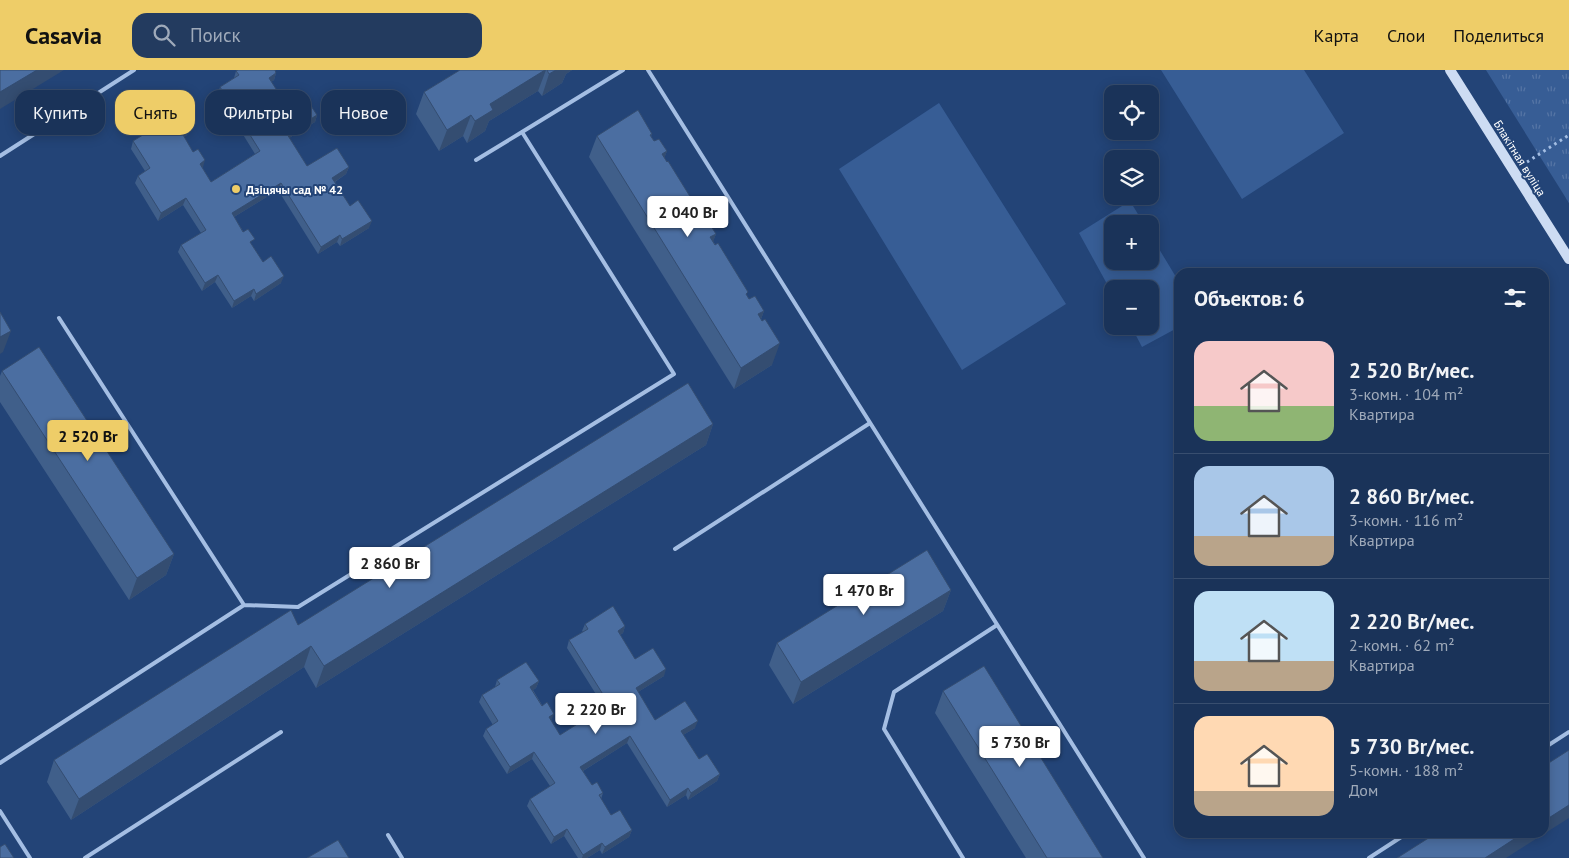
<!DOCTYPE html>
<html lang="ru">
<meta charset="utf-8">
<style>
body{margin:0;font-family:"PT Sans",sans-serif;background:#233b5f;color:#f1f3f6;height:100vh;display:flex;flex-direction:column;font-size:19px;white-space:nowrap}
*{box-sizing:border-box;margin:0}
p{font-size:16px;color:#9faaba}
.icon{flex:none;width:28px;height:28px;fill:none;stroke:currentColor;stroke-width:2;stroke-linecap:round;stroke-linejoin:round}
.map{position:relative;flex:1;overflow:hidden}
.side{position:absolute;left:1174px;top:198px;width:375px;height:570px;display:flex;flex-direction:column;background:#1a3359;border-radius:15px;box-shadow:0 2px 12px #0003,0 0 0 1px #384e6f}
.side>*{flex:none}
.guide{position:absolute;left:15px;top:20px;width:475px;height:45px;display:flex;gap:10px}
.tools{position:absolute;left:1104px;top:15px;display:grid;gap:10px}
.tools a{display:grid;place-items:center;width:55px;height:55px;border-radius:10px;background:#1a3359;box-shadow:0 2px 12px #0003,0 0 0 1px #384e6f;font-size:25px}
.price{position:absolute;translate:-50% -42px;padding:0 11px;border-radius:5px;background:#fff;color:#222;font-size:16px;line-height:32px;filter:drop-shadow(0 1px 2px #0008)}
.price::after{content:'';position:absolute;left:50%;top:30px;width:15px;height:11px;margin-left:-8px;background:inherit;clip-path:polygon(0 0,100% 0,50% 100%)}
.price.current{background:#eecd68;color:#111}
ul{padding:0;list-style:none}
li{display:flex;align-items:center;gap:15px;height:125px;padding:0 20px}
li+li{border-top:1px solid #384e6f}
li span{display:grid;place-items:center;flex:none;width:140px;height:100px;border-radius:15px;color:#555}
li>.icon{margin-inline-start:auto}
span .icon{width:60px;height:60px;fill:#fffc;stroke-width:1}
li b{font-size:21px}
h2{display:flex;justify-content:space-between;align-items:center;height:60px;padding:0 20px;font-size:21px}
.tag{padding:0 18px;border-radius:15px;background:#1a3359;box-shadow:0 2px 12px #0003,0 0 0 1px #384e6f;font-size:18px;line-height:45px}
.tag.current{background:#eecd68;color:#111}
header{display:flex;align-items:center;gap:30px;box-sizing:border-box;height:70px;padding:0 25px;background:#eecd68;color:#111}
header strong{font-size:24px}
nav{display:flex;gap:28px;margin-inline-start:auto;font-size:18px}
.search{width:350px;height:45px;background:#233b5f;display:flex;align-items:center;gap:12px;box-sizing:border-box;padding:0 18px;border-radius:15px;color:#9faaba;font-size:19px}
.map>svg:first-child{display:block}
</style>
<header>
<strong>Casavia</strong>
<div class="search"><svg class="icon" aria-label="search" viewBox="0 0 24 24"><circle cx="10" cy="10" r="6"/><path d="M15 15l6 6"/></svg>Поиск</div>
<nav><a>Карта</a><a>Слои</a><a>Поделиться</a></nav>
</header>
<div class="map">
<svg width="1569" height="788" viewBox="0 0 1569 788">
<defs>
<pattern id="park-tufts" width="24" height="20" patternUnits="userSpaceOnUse" patternTransform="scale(1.25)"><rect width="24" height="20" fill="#375d95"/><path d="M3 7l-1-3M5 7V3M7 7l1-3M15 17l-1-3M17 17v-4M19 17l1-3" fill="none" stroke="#5575a5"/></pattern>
</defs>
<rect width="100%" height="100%" fill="#234477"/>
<!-- park -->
<path fill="url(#park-tufts)" d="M1486,0H1569V133Z"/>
<!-- pitch -->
<path fill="#375d95" d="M1161,0H1304L1344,63L1242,129Z
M939,33L1066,234L962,300L839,99Z
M1130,131L1144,154H1112V191H1150V164L1179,212V257L1142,277L1131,256H1150V219H1112V223L1079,163Z"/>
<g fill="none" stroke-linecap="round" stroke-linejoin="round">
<!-- path -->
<path stroke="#a4bee3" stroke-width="3" stroke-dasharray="2.5 4" stroke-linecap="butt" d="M1527,92L1569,65"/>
<!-- lane -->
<path stroke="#a4bee3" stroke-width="4" d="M648,0L1144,788
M0,86L134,0
M476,90L522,62
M675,479L870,353
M244,535L298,537L674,304L522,62L623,0
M1544,678L1569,662
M0,693L244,535L59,248
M0,741L30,788
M388,765L402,788
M85,788L281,662
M963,788L884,659L894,622L997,555
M1369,788L1409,762"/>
<!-- secondary -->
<path stroke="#cddcf3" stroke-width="10" d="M1450,0L1569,189"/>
</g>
<!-- wall -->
<path fill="#405f8a" d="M460,0H572L566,4L562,13L542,26L538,21L489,51L485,61L467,73L463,66L439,81L416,44L424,22Z
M236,1L276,3L274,10L271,12L287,36L317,45L315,52L289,68L307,96L349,97L346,104L335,112L350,136L369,158L340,176L337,172L318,184L278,120L234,147L263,192L281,213L254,231L251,226L232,238L215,212L202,221L178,182L181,175L201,163L183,135L158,151L135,113L138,106L145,101L131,79L133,71L146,63L148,56L190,58L187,65L184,67L211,112L255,84L218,24L220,17L234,8Z
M652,64L651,66L654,71L667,81L664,88L701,150L716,164L713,171L747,226L749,229L764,241L761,249L772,295L734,319L589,87L597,66Z
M2,301L174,484L166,505L129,530L0,332V306Z
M713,354L706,375L316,618L304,597L71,750L47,712L54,690L298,555Z
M951,520L943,541L793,634L769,595L777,573Z
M585,554L625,556L623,563L620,565L635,589L664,606L638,622L655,650L695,658L683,665L699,689L720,704L717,711L688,730L686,725L667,737L627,673L583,701L592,715L603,723L601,729L611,745L632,760L629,767L602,784L600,780L587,788H578L564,766L551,774L527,736L530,729L550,716L532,689L507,704L483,666L486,659L493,655L479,632L482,625L495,617L497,610L539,611L536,618L533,620L560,665L604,637L567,578L569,570L583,562L582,561Z
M943,621L1103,788H1026L935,643Z"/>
<!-- shaded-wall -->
<path fill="#344d71" d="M37,0H64L0,39V22Z
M545,0H546L538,21L489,51L485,61L467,73L475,51L490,34Z
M556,0H572L566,4L562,13L542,26L549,4Z
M276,3L274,10L266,15L269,8Z
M317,45L315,52L284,71L287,64Z
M471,45L463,66L439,81L447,60Z
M190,58L187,65L179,70L182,63Z
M667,81L659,103L662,84Z
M205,90L203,97L197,101L200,94Z
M349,97L346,104L330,115L332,108Z
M281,113L278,120L229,150L232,143Z
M186,128L183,135L158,151L161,143Z
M372,151L369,158L340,176L342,169Z
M716,164L708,185L710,167Z
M340,165L337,172L318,184L321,177Z
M218,205L215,212L202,221L205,213Z
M284,206L281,213L254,231L256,224Z
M254,219L251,226L232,238L234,231Z
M764,241L756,262L758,244Z
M11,261L3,282L0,284V267Z
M780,273L772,295L734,319L741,298Z
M713,354L706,375L316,618L324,596Z
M174,484L166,505L129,530L137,508Z
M951,520L943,541L793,634L801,612Z
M625,556L623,563L615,568L618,561Z
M311,576L304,597L71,750L79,729Z
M666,599L664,606L633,625L636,618Z
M539,611L536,618L528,624L530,617Z
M554,644L551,651L549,647Z
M698,651L695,658L678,668L681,661Z
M630,666L627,673L578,704L580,697Z
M534,682L532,689L507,704L510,697Z
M720,704L717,711L688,730L691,723Z
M688,718L686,725L667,737L670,730Z
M1569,735V748L1506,788H1485L1525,762H1544V751Z
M567,759L564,766L551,774L554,767Z
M632,760L629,767L602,784L605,777Z
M602,773L600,780L587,788H582L583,785Z"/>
<!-- building -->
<path fill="#4b6ea1" stroke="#344d71" d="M0,0H37L0,22Z
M238,0H275L276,3L269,8L287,36L304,25L317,45L287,64L307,96L337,78L349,97L332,108L350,136L358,130L372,151L342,169L340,165L321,177L281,113L232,143L243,162L248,159L255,169L250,172L263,192L271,186L284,206L256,224L254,219L234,231L218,205L205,213L181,175L206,160L186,128L161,143L138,106L150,98L133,71L151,60L148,56L177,38L190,58L182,63L193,82L198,79L205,90L200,94L211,112L260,81L220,17L239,5L236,1Z
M460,0H545L490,34L493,40L475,51L471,45L447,60L424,22Z
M547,0H556L549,4Z
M638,40L652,64L650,65L654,71L659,69L667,81L662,84L667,92L668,91L699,141L696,143L701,150L706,148L716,164L710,167L715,175L718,173L748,222L746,224L749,229L755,226L764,241L758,244L762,251L765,249L780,273L741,298L597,66Z
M0,242L11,261L0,267Z
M39,277L174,484L137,508L2,301Z
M688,313L713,354L324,596L311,576L79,729L54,690L291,540L298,555Z
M927,480L951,520L801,612L777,573Z
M613,536L625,556L618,561L635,589L653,578L666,599L636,618L655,650L685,631L698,651L681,661L699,689L707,684L720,704L691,723L688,718L670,730L630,666L580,697L592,715L597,712L603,723L599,725L611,745L620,740L632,760L605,777L602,773L583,785L567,759L554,767L530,729L555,713L534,682L510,697L486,659L498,651L482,625L500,614L497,610L526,592L539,611L530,617L542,636L547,632L554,644L549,647L560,665L609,634L569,570L588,559L585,554Z
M984,596L1103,788H1047L943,621Z
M1569,680V735L1544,751V696Z
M1438,762H1525L1485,788H1397Z
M338,770L349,788H307Z
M5,774L14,788H0V777Z"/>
<!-- markers -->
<circle fill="#eecd68" stroke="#234477" stroke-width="2" cx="236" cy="119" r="5"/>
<g text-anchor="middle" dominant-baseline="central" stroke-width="4" stroke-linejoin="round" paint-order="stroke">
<!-- street labels -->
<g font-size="12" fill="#fff" stroke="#234477">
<text transform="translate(1520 88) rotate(58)">Блакітная вуліца</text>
</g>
<!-- poi labels -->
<g font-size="12" font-weight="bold" fill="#fff" stroke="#234477" text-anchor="start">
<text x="246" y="119">Дзіцячы сад № 42</text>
</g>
</g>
</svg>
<div class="tools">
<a><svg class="icon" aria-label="locate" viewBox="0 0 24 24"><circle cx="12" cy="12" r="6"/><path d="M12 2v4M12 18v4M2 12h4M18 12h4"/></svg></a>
<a><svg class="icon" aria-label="layers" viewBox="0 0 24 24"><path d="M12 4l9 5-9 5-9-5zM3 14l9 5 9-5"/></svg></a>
<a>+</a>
<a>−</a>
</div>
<b class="price" style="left:688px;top:168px">2 040 Br</b>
<b class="price current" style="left:88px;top:392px">2 520 Br</b>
<b class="price" style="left:390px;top:519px">2 860 Br</b>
<b class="price" style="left:864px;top:546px">1 470 Br</b>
<b class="price" style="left:596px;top:665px">2 220 Br</b>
<b class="price" style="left:1020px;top:698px">5 730 Br</b>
<div class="guide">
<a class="tag">Купить</a>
<a class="tag current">Снять</a>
<a class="tag">Фильтры</a>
<a class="tag">Новое</a>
</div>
<section class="side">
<h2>Объектов: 6<svg class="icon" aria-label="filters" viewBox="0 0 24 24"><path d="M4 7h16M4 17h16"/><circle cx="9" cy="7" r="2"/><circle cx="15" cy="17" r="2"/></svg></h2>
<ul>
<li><span style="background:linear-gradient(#f6c9c9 65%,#8fb573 0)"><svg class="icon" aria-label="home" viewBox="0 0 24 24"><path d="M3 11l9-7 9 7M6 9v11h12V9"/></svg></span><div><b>2 520 Br/мес.</b><p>3-комн. · 104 m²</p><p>Квартира</p></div></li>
<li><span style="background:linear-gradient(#a9c7e8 70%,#b9a48a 0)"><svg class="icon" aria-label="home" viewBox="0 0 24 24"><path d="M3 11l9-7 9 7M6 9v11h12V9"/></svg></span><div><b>2 860 Br/мес.</b><p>3-комн. · 116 m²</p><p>Квартира</p></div></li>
<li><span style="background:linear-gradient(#bfe0f5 70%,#b9a48a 0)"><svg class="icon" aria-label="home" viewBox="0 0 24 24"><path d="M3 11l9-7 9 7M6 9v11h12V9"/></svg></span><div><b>2 220 Br/мес.</b><p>2-комн. · 62 m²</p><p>Квартира</p></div></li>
<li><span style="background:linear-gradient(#ffd9b3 75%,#b9a48a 0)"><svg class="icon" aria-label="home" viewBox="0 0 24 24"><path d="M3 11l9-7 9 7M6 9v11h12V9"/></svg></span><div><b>5 730 Br/мес.</b><p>5-комн. · 188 m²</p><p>Дом</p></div></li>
</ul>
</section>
</div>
